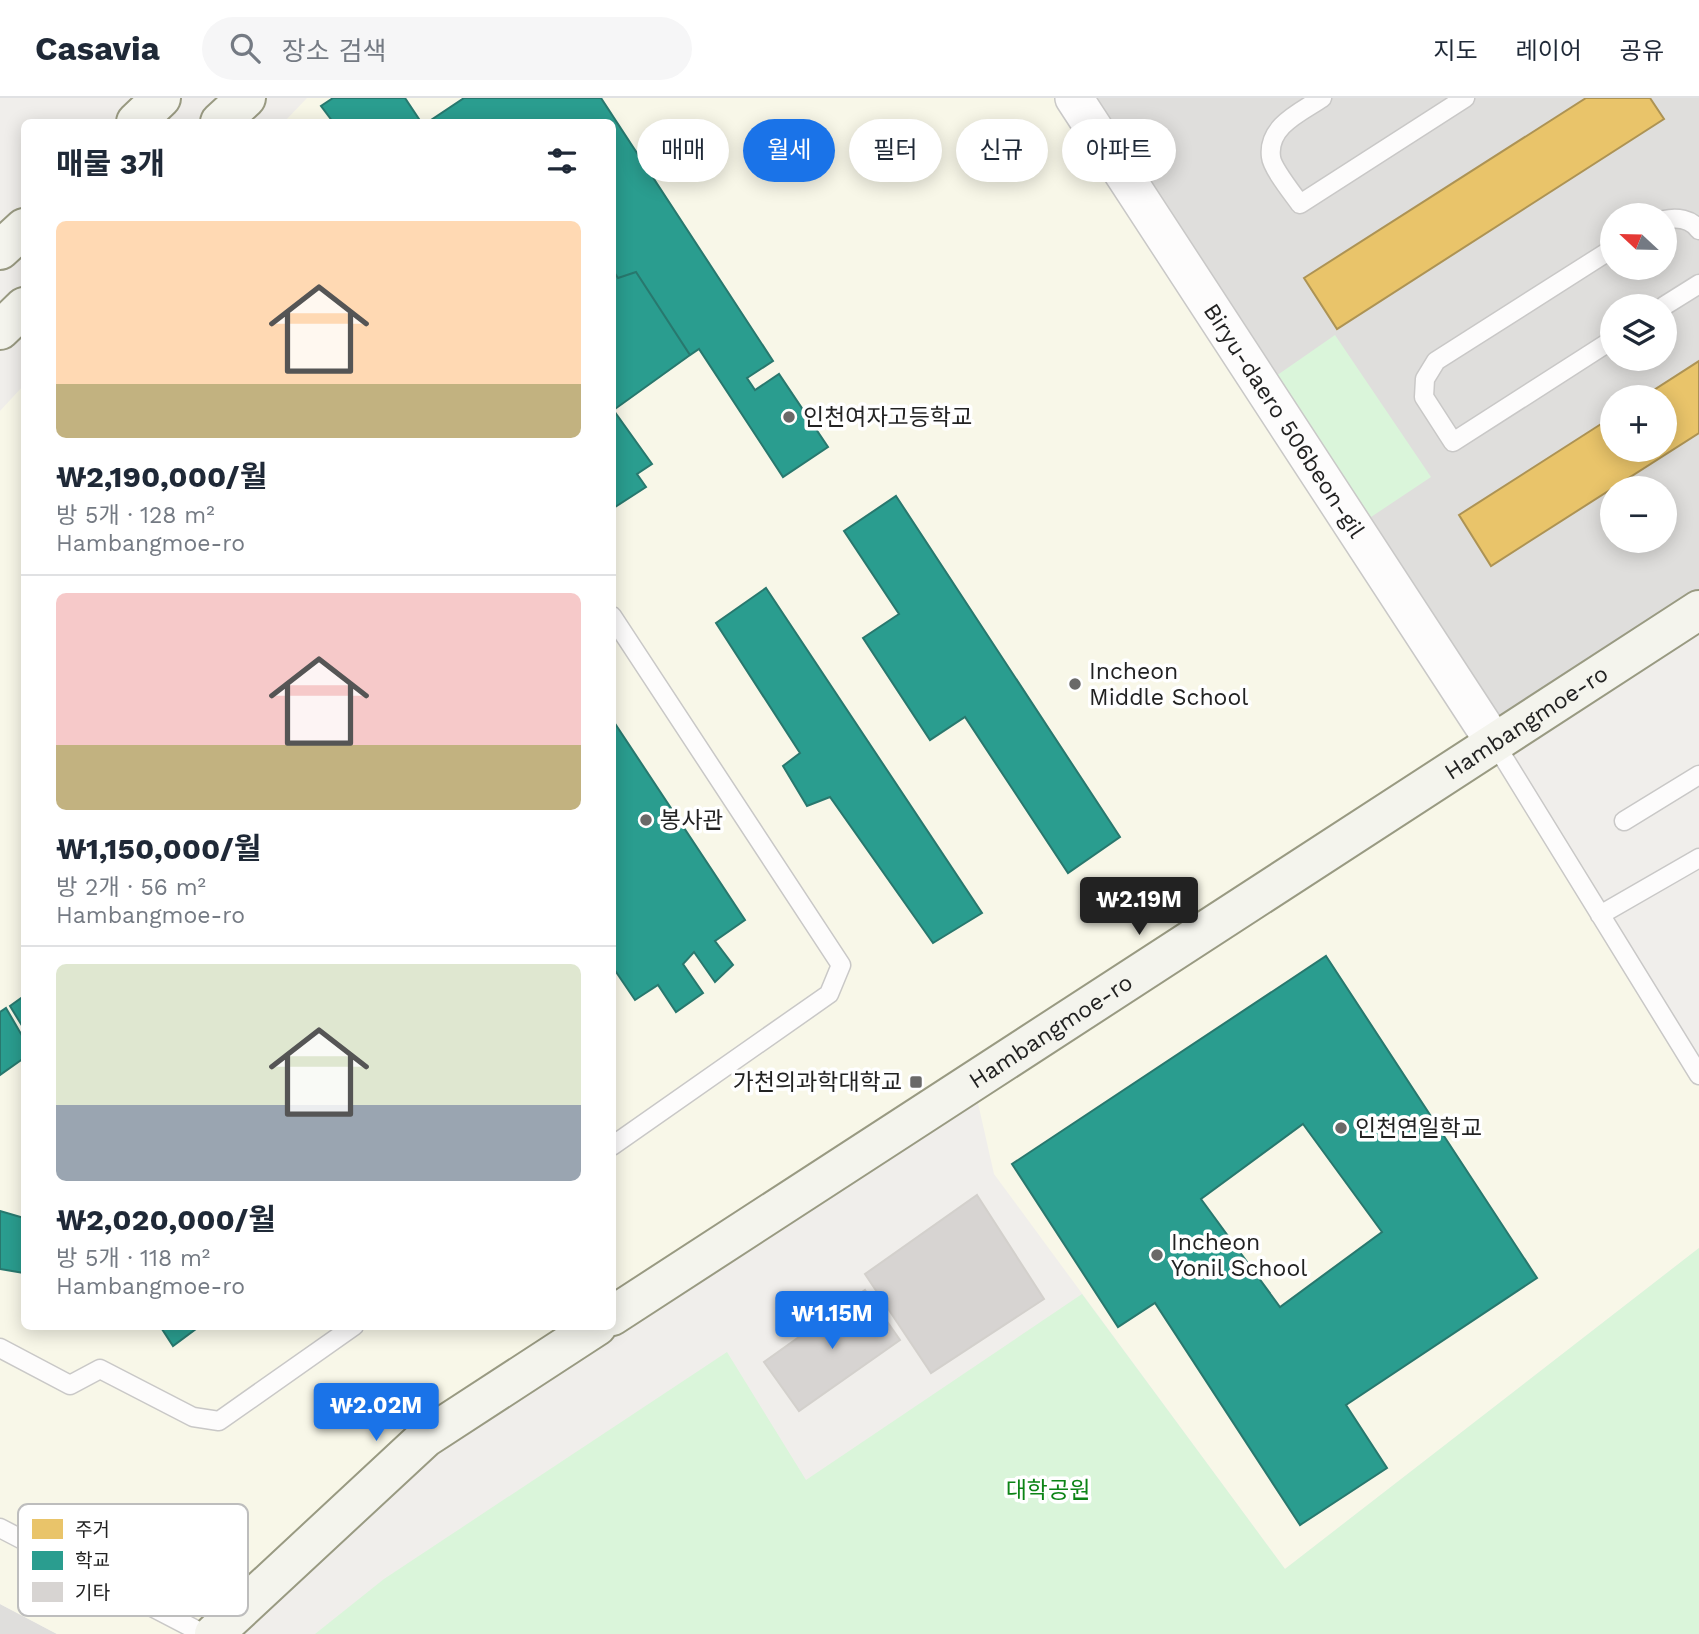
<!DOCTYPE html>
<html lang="ko">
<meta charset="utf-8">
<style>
body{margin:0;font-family:"Work Sans","Noto Sans KR",sans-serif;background:#f6f6f7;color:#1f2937;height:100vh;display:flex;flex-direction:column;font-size:26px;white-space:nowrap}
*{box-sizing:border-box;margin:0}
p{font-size:23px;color:#747a83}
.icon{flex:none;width:38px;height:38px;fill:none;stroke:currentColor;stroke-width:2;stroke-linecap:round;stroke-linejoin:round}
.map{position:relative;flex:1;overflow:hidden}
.details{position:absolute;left:21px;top:21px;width:595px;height:1211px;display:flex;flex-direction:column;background:#fff;border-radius:10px;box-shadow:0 4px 18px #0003}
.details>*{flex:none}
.hud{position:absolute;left:637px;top:21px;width:665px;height:63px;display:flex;gap:14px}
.needle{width:46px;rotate:292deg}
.fabs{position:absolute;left:1600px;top:105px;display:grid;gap:14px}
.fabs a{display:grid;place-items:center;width:77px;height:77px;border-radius:50%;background:#fff;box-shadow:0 4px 18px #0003;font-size:35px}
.price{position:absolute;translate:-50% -60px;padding:0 16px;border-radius:7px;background:#1a73e8;color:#fff;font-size:23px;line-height:46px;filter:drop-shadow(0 2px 4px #0008)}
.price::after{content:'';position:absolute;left:50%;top:42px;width:21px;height:16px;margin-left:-10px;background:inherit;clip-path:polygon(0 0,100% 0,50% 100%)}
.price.active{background:#222;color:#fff}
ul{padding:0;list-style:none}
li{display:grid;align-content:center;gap:14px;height:371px;padding:0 35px}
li+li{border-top:2px solid #e0e1e3}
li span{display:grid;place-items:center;height:217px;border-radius:10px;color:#555}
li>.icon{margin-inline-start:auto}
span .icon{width:126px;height:126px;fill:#fffc;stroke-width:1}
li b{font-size:30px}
h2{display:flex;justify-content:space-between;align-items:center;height:84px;padding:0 35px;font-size:30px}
.tag{padding:0 24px;border-radius:32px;background:#fff;box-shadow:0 4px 18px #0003;font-size:24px;line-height:63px}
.tag.active{background:#1a73e8;color:#fff}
header{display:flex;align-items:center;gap:42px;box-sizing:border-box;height:98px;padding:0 35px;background:#fff;border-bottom:2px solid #e0e1e3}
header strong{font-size:33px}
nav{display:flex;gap:38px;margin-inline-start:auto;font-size:24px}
.search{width:490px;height:63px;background:#f6f6f7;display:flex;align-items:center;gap:18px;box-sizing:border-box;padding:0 24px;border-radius:38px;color:#747a83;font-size:26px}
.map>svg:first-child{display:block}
</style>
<header>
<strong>Casavia</strong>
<div class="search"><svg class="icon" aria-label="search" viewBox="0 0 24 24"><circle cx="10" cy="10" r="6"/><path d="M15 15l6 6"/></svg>장소 검색</div>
<nav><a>지도</a><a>레이어</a><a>공유</a></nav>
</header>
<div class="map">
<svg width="1699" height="1536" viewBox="0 0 1699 1536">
<rect width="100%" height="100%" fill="#f0eeeb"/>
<!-- residential -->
<path fill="#dfdedc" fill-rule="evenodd" d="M1074,0H1699V512L1494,644ZM1612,117H1664V170H1612ZM1612,208H1664V261H1612ZM1612,299H1664V352H1612ZM1612,390H1664V443H1612Z
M0,1506L57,1536H0Z"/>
<!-- education -->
<path fill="#f8f7e8" d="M307,0H1074L1699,977V1150L1285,1471L994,1076L973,983L613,1218L612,24H284Z
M24,287V1228L597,1229L425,1340L214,1536H57L0,1506V313Z"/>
<!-- park -->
<path fill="#daf5da" d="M1335,237L1431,379L1371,419L1276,278Z
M1699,1150V1536H315L384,1481L727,1254L806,1382L1082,1196L1285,1471Z"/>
<!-- homes -->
<path fill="#e9c46a" stroke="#ad9354" stroke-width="2" d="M1586,0H1650L1664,21L1337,231L1304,180Z
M1699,263V335L1491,468L1459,417L1612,319V352H1664V299H1643Z"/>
<!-- schools -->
<path fill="#2a9d8f" stroke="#28786e" stroke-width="2" fill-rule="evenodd" d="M333,0H405L421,24H333L321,8Z
M464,0H601L773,263L747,280L755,292L779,276L828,349L783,379L699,251L690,257L636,174L618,180L612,171V24H428Z
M612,171L618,180L636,174L690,257L615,311L612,310Z
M612,310L652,366L637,376L646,389L612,411Z
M896,398L1120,739L1068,775L965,619L930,642L863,540L899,516L844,433Z
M766,490L982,815L933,845L830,699L807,708L783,668L800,655L716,525Z
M612,621L745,822L715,843L733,867L715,884L694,854L683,866L703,895L676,914L658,887L635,902L612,868Z
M1326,858L1537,1180L1346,1307L1387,1370L1300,1427L1155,1205L1118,1229L1012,1066ZM1303,1026L1382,1134L1280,1209L1201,1101Z
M24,898V931L10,908Z
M6,910L24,941V960L0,977V914Z
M0,1113L24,1120V1175L0,1171Z
M160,1228H200L173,1248Z"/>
<!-- building -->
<path fill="#d7d4d2" stroke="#d3d0cc" stroke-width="2" d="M977,1097L1044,1201L931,1275L865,1176Z
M865,1192L900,1242L799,1313L764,1264Z"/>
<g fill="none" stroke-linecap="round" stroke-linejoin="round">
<!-- service casing -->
<g stroke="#c9c8c7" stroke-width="21">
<path id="service" d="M1322,0C1301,14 1267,28 1271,59C1272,70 1293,96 1300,106L1465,0
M1664,122C1677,119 1691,121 1699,132
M1612,151L1436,263L1425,281L1424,299L1453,344L1612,242
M1664,208L1699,186
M612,518L841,867L829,896L612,1048
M1494,644L1699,977
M1624,723L1699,677
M1600,817L1699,760
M0,1250L70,1287L100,1271L193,1319L219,1323L354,1228
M0,1430L204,1536"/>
</g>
<!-- minor casing -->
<g stroke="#c9c8c7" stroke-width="40">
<g id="minor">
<path id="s1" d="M1074,0L1494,644"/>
</g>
</g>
<!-- secondary casing -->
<g stroke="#999a82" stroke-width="42">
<g id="secondary">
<path d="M136,24L161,0"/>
<path d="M220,24L246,0"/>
<path d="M0,152L24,130"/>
<path d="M0,232L24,209"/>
<path id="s2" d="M612,1218L1699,512"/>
<path d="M214,1536L425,1340L597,1228"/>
</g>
</g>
<!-- service -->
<use href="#service" stroke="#fdfcfc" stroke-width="18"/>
<!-- minor -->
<use href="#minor" stroke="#fdfcfc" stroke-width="37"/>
<!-- secondary -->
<use href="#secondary" stroke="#f4f4ed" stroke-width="38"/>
</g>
<!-- markers -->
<g fill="#6a6968" stroke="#fff" stroke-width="2.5">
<circle cx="789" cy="319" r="7"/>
<circle cx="1075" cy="586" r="7"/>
<circle cx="646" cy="722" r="7"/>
<rect x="909" y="977" width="14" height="14" rx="3.5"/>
<circle cx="1341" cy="1030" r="7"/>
<circle cx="1157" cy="1157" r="7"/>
</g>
<g text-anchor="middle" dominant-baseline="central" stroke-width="7" stroke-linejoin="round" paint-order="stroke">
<!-- poi labels -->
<g font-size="23" fill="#222" stroke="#fff" text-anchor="start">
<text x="803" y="319">인천여자고등학교</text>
<text x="1089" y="573">Incheon<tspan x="1089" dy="26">Middle School</tspan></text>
<text x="660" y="722">봉사관</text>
<text x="902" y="984" text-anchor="end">가천의과학대학교</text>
<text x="1355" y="1030">인천연일학교</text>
<text x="1171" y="1144">Incheon<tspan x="1171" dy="26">Yonil School</tspan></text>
</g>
<!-- street labels -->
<g font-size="23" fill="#222" stroke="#fff">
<text stroke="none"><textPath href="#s1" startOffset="385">Biryu-daero 506beon-gil</textPath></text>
<text stroke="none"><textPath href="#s2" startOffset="1090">Hambangmoe-ro</textPath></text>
<text stroke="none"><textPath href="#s2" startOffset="523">Hambangmoe-ro</textPath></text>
</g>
<!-- park labels -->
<g font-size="23" fill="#0c8416" stroke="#fff">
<text x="1048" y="1392">대학공원</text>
</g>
</g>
<!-- legend -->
<rect x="18" y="1406" width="230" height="112" rx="10" fill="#fff" stroke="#bdbdbd" stroke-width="2"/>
<rect x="32" y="1421" width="31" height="20" fill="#e9c46a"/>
<rect x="32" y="1453" width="31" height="19" fill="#2a9d8f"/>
<rect x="32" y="1484" width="31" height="20" fill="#d7d4d2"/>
<g font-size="19" fill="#222">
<text x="75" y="1438">주거</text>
<text x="75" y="1469">학교</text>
<text x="75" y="1501">기타</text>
</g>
</svg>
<div class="fabs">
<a><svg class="needle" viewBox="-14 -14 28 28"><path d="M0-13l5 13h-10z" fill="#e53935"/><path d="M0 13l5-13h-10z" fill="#747a83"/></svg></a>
<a><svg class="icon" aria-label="layers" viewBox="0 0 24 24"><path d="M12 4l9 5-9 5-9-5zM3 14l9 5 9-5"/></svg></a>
<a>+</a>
<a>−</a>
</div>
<b class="price active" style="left:1139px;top:839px">₩2.19M</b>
<b class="price" style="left:832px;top:1253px">₩1.15M</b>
<b class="price" style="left:376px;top:1345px">₩2.02M</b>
<div class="hud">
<a class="tag">매매</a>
<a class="tag active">월세</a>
<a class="tag">필터</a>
<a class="tag">신규</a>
<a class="tag">아파트</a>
</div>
<section class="details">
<h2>매물 3개<svg class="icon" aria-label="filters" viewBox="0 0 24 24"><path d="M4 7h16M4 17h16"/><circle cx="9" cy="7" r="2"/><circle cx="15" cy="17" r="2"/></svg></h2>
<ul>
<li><span style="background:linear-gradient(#ffd9b3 75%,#c2b280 0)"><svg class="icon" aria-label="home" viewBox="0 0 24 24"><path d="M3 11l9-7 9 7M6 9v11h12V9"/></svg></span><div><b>₩2,190,000/월</b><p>방 5개 · 128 m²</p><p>Hambangmoe-ro</p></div></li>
<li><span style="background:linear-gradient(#f6c9c9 70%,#c2b280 0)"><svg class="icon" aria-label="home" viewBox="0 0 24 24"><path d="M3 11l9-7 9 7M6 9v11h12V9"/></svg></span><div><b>₩1,150,000/월</b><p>방 2개 · 56 m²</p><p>Hambangmoe-ro</p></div></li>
<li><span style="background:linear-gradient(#dfe7d0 65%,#9aa5b1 0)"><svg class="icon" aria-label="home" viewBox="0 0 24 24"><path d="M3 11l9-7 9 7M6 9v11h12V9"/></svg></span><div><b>₩2,020,000/월</b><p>방 5개 · 118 m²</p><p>Hambangmoe-ro</p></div></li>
</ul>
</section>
</div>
